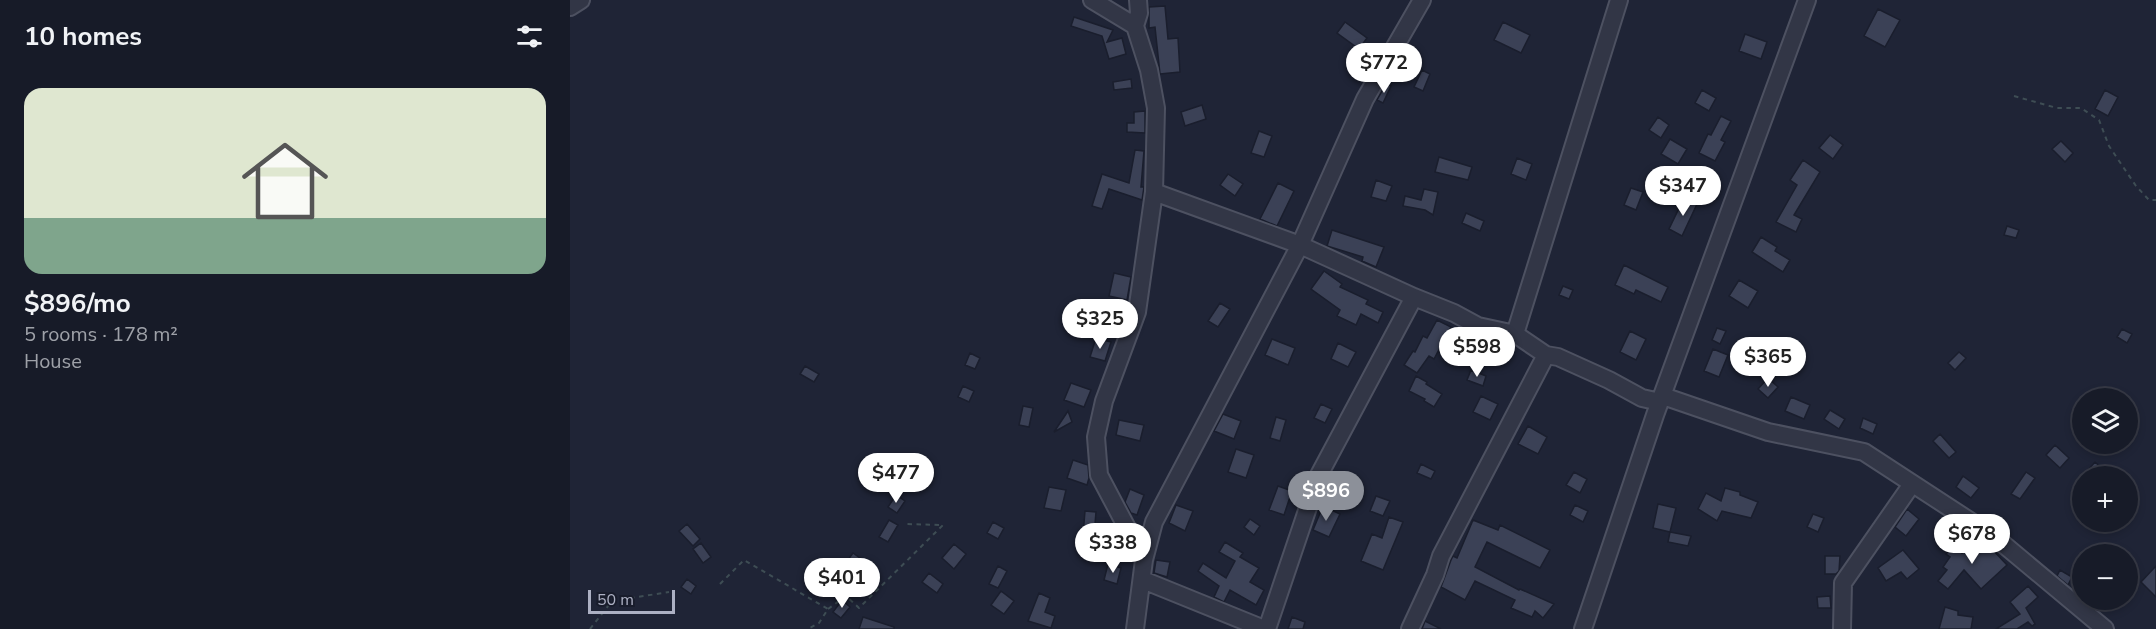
<!DOCTYPE html>
<meta charset="utf-8">
<style>
body{margin:0;font-family:"Nunito Sans",sans-serif;background:#242834;color:#f1f3f6;height:100vh;display:flex;flex-direction:column;font-size:22px;white-space:nowrap}
*{box-sizing:border-box;margin:0}
p{font-size:20px;color:#9ea1a8}
.icon{flex:none;width:33px;height:33px;fill:none;stroke:currentColor;stroke-width:2;stroke-linecap:round;stroke-linejoin:round}
.map{position:relative;flex:1;overflow:hidden}
.drawer{display:flex;flex-direction:column;background:#171b28;width:570px}
.drawer>*{flex:none}
.controls{position:absolute;left:1502px;top:388px;display:grid;gap:12px}
.controls a{display:grid;place-items:center;width:66px;height:66px;border-radius:50%;background:#171b28;box-shadow:0 3px 9px #0003,0 0 0 2px #363945;font-size:30px}
.scale{position:absolute;left:18px;bottom:15px;width:87px;box-sizing:border-box;padding-left:6px;border:3px solid #acb0c3;border-top:0;font-size:16px;line-height:21px;white-space:nowrap;color:#acb0c3;-webkit-text-stroke:4px #181c2b;paint-order:stroke}
.price{position:absolute;translate:-50% -51px;padding:0 14px;border-radius:21px;background:#fff;color:#222;font-size:20px;line-height:39px;filter:drop-shadow(0 2px 3px #0008)}
.price::after{content:'';position:absolute;left:50%;top:36px;width:18px;height:14px;margin-left:-9px;background:inherit;clip-path:polygon(0 0,100% 0,50% 100%)}
.price.current{background:#8c9099;color:#fff}
ul{padding:0;list-style:none}
li{display:grid;align-content:center;gap:12px;height:318px;padding:0 24px}
li span{display:grid;place-items:center;height:186px;border-radius:18px;color:#555}
li>.icon{margin-inline-start:auto}
span .icon{width:108px;height:108px;fill:#fffc;stroke-width:1}
li b{font-size:26px}
h2{display:flex;justify-content:space-between;align-items:center;height:72px;padding:0 24px;font-size:26px}
main{display:flex;flex:1;min-height:0}
.map>svg:first-child{display:block}
</style>
<main>
<section class="drawer">
<h2>10 homes<svg class="icon" aria-label="filters" viewBox="0 0 24 24"><path d="M4 7h16M4 17h16"/><circle cx="9" cy="7" r="2"/><circle cx="15" cy="17" r="2"/></svg></h2>
<ul>
<li><span style="background:linear-gradient(#dfe7d0 70%,#7fa58c 0)"><svg class="icon" aria-label="home" viewBox="0 0 24 24"><path d="M3 11l9-7 9 7M6 9v11h12V9"/></svg></span><div><b>$896/mo</b><p>5 rooms · 178 m²</p><p>House</p></div></li>
</ul>
</section>
<div class="map">
<svg width="1586" height="629" viewBox="0 0 1586 629">
<rect width="100%" height="100%" fill="#1f2436"/>
<!-- building -->
<path fill="#3b4156" stroke="#1a1e2d" stroke-width="1.5" d="M595,6L598,39L608,38L610,72L590,74L585,27L579,28V7Z
M1308,9L1330,20L1315,47L1294,36Z
M504,17L543,30L537,42L552,38L556,54L539,59L532,36L501,26Z
M775,22L797,38L789,49L767,33Z
M933,22L960,35L951,53L924,40Z
M1175,34L1197,42L1191,59L1169,51Z
M852,70L860,74L853,91L844,87Z
M561,79L562,88L544,90L543,82Z
M816,84L821,86L813,103L807,100Z
M1132,90L1146,98L1139,111L1125,103Z
M1535,90L1548,97L1538,116L1525,109Z
M632,105L636,119L615,126L611,112Z
M575,111V133L557,132V123H564V112Z
M1151,116L1161,121L1151,140L1155,142L1145,161L1129,153L1138,134L1141,135Z
M1088,117L1099,125L1091,138L1079,130Z
M689,131L702,136L694,157L681,153Z
M1260,135L1273,145L1263,159L1249,148Z
M1100,139L1117,149L1108,164L1091,154Z
M1491,141L1503,153L1495,162L1482,149Z
M565,150L574,151L571,187H574L572,200L539,189L532,209L522,206L532,174L559,183Z
M869,157L902,167L898,180L865,172Z
M947,158L962,164L956,180L941,174Z
M1233,160L1250,172L1224,215L1232,219L1226,232L1206,222L1227,185L1220,180Z
M658,174L673,184L665,196L650,185Z
M1112,174L1120,178L1114,189L1106,185Z
M806,180L822,186L816,201L801,197Z
M708,183L724,191L707,226L690,219Z
M1061,188L1073,192L1066,210L1054,205Z
M854,189L868,192L863,215L855,210L833,206L835,196L851,200Z
M1114,198L1127,204L1112,236L1099,229Z
M896,213L914,221L910,231L892,223Z
M1437,226L1449,230L1446,238L1434,235Z
M762,230L814,247L806,267L792,261L793,257L757,246Z
M1191,237L1207,247L1205,251L1220,260L1213,272L1182,252Z
M1054,265L1098,287L1091,302L1066,290L1064,294L1045,285Z
M754,271L772,284L770,287L798,300L796,304L813,312L808,323L791,314L786,325L767,316L770,310L741,289Z
M544,273L561,277L557,300L539,296Z
M1169,280L1188,291L1178,308L1159,296Z
M993,286L1003,290L999,299L989,295Z
M650,303L660,309L648,327L638,321Z
M867,320L881,327L864,359L859,356L847,373L834,365L843,351L845,352L853,336L857,338Z
M1147,328L1156,331L1150,344L1142,340Z
M1552,329L1562,334L1557,343L1547,337Z
M1060,331L1076,339L1066,360L1050,352Z
M526,338L541,342L535,361L520,357Z
M702,339L725,348L718,365L695,355Z
M768,343L786,352L778,367L761,359Z
M1143,349L1158,355L1149,377L1134,371Z
M1389,352L1396,358L1385,370L1378,363Z
M400,353L410,358L405,369L395,365Z
M235,366L249,374L244,382L230,374Z
M901,370L916,376L913,386L897,380Z
M846,376L857,382L856,384L872,394L864,407L854,401L855,399L839,391Z
M1198,378L1208,387L1198,398L1188,389Z
M501,383L521,390L514,407L494,400Z
M393,386L404,391L399,402L388,397Z
M911,396L928,404L920,420L903,412Z
M1221,397L1240,405L1234,419L1215,411Z
M751,404L762,409L755,423L744,418Z
M453,406L463,408L459,427L449,425Z
M1260,410L1275,419L1269,429L1254,419Z
M498,411L502,422L484,432Z
M653,414L671,421L664,439L644,431Z
M706,417L716,420L710,441L700,438Z
M1293,418L1307,424L1303,434L1290,428Z
M549,420L574,425L570,441L546,435Z
M958,426L977,437L968,454L948,444Z
M1370,434L1386,452L1379,458L1363,441Z
M1485,445L1499,458L1490,468L1476,455Z
M666,449L684,455L676,478L658,472Z
M503,460L518,465L519,478L517,485L497,478Z
M1525,462L1541,477H1512Z
M851,464L865,471L861,479L847,473Z
M1004,472L1017,479L1010,493L996,485Z
M1456,472L1465,478L1450,499L1441,494Z
M1393,476L1409,488L1401,498L1386,487Z
M708,486L722,491L714,515L699,510Z
M479,487L496,490L491,511L474,508Z
M1155,488L1170,492V495L1188,502L1181,518L1152,511L1147,521L1128,509L1136,493L1151,501Z
M560,489L574,495L567,515L561,513L555,502Z
M326,495L335,501L327,513L318,507Z
M806,496L820,501L813,516L800,511Z
M1088,504L1106,508L1100,532L1083,528Z
M606,505L623,511L615,531L599,523Z
M1005,505L1018,511L1013,522L1000,515Z
M753,506L770,514L759,537L743,530Z
M1337,509L1349,519L1336,536L1325,527Z
M515,511L526,512L524,536L513,535Z
M1243,514L1254,518L1248,532L1237,527Z
M819,517L833,522L813,570L791,561L802,534L812,538Z
M680,519L690,526L684,535L674,527Z
M319,520L328,525L318,542L309,537Z
M903,520L928,530L930,525L980,550L970,568L917,542L905,567L949,590L950,589L984,604L973,618L965,611L962,617L941,608L945,600L905,581L895,600L871,587L881,560L883,556L887,558Z
M423,522L434,528L428,539L417,533Z
M117,524L130,539L123,546L109,531Z
M1100,532L1121,536L1118,546L1098,542Z
M1403,540L1417,552L1421,548L1437,565L1411,589L1394,570L1378,589L1368,581L1377,570L1373,567L1380,557L1376,554L1382,546L1392,553Z
M655,542L673,553L670,557L689,568L680,582L694,590L686,605L660,590L654,602L644,597L649,586L628,571L633,563L656,578L665,561L649,552Z
M131,543L141,557L133,563L123,549Z
M384,544L396,554L384,569L372,558Z
M1333,550L1349,569L1337,579L1331,572L1316,581L1308,568Z
M283,553L294,561L285,573L274,565Z
M1255,556H1270L1269,571L1266,574H1255Z
M586,560L600,562L597,577L584,573Z
M538,564L551,568L547,584L534,580Z
M428,566L437,571L428,588L419,584Z
M1586,566V597L1571,582Z
M1490,570L1502,577L1498,585L1487,576Z
M359,573L373,584L367,593L352,582Z
M117,579L126,586L121,594L111,587Z
M1458,586L1468,597L1456,608L1465,624L1462,626L1458,622L1447,629H1426L1450,614L1440,602Z
M431,591L444,601L434,614L421,605Z
M469,593L480,598L475,612L485,616L481,628L458,621Z
M1260,596L1261,608H1248L1247,597Z
M272,600L280,607L271,618L263,612Z
M1375,607L1388,611V615L1403,617L1401,629H1369Z
M293,617L324,627V629H289Z
M722,617L735,622L733,629H718Z
M855,621L871,629H852Z"/>
<g fill="none" stroke-linecap="round" stroke-linejoin="round">
<!-- minor casing -->
<g stroke="#4d5161" stroke-width="20">
<path id="minor" d="M522,0L565,26
M568,0L569,13L565,26L579,70L586,108L584,192L567,312L534,401L526,437L529,475L574,560
M0,7L11,0
M584,192L730,245L844,297L884,313L908,326L945,334L976,355L988,357L1039,380L1072,398L1090,402L1093,396L1198,432L1294,452L1426,538L1535,629
M945,334L1049,0
M573,580L694,629
M565,629L574,560L584,522L730,245L795,99L852,0
M697,629L749,475L844,297
M840,629L865,575L871,556L976,355
M1013,629L1085,415L1237,0
M1272,629L1273,583L1342,484"/>
</g>
<!-- path -->
<path stroke="#3e4d54" stroke-width="2" stroke-dasharray="4.5 4.5" stroke-linecap="butt" d="M1444,96L1487,108H1511L1529,120L1539,146L1566,186L1579,200H1586
M150,584L174,560L258,609L249,623L238,629
M258,609L276,596L289,608L373,525L334,524
M20,629L42,601L99,592"/>
<!-- minor -->
<use href="#minor" stroke="#323646" stroke-width="16"/>
</g>
</svg>
<div class="controls">
<a><svg class="icon" aria-label="layers" viewBox="0 0 24 24"><path d="M12 4l9 5-9 5-9-5zM3 14l9 5 9-5"/></svg></a>
<a>+</a>
<a>−</a>
</div>
<div class="scale">50 m</div>
<b class="price" style="left:814px;top:94px">$772</b>
<b class="price" style="left:1113px;top:217px">$347</b>
<b class="price" style="left:530px;top:350px">$325</b>
<b class="price" style="left:907px;top:378px">$598</b>
<b class="price" style="left:1198px;top:388px">$365</b>
<b class="price" style="left:326px;top:504px">$477</b>
<b class="price current" style="left:756px;top:522px">$896</b>
<b class="price" style="left:1402px;top:565px">$678</b>
<b class="price" style="left:543px;top:574px">$338</b>
<b class="price" style="left:272px;top:609px">$401</b>
</div>
</main>
